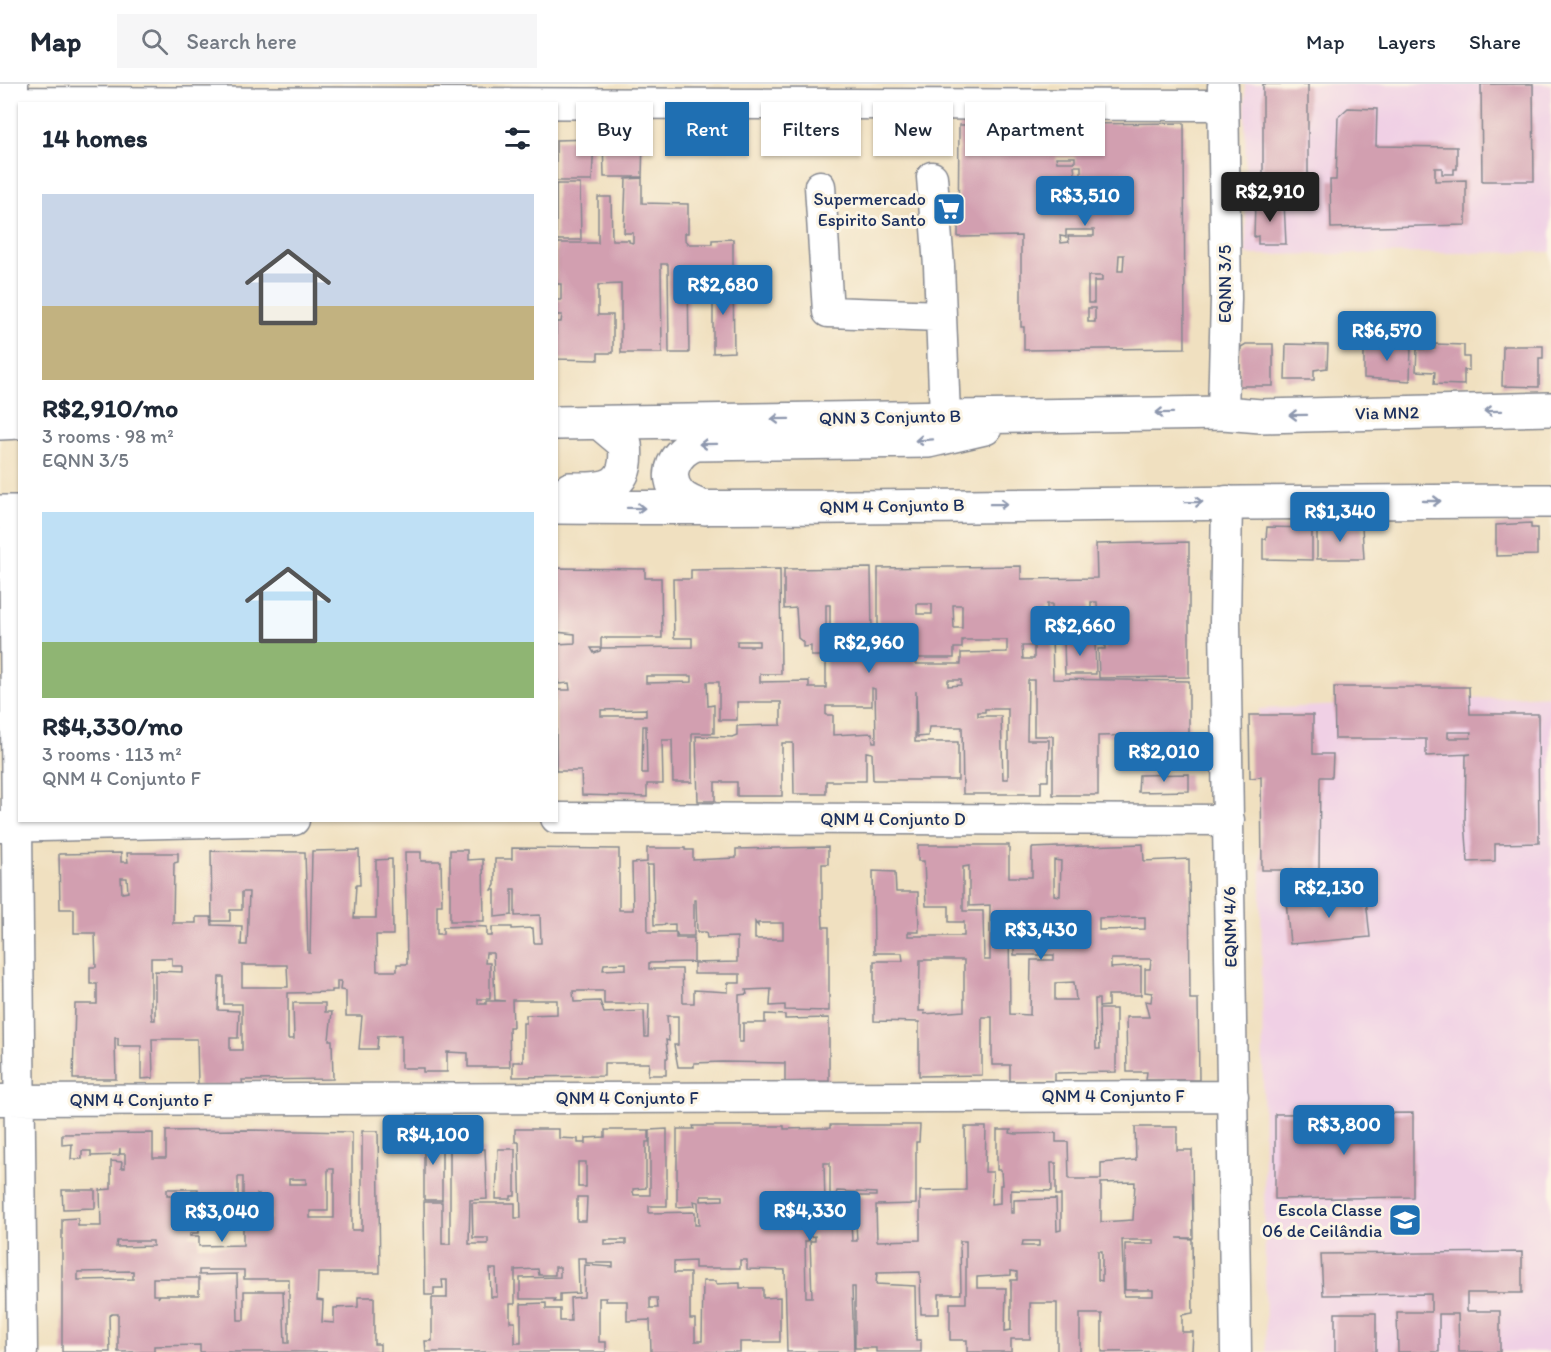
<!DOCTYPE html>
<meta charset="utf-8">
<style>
body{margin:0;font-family:Itim,sans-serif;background:#f6f6f7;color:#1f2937;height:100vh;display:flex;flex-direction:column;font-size:22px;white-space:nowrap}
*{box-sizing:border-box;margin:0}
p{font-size:20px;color:#747a83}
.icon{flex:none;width:33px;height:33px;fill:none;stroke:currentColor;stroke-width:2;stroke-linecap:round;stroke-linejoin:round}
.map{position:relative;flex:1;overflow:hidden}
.panel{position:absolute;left:18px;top:18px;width:540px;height:720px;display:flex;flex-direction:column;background:#fff;border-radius:0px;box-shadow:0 2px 4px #0004}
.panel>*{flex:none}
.banner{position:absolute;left:576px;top:18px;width:570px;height:54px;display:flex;gap:12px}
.price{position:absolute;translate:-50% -51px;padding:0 14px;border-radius:6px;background:#1f6fb2;color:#fff;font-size:20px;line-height:39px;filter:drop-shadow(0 2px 3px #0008)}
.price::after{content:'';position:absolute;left:50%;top:36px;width:18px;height:14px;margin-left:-9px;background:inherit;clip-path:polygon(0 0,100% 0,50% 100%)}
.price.on{background:#222;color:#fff}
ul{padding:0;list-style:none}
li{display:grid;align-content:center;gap:12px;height:318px;padding:0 24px}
li span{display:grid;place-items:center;height:186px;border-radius:0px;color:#555}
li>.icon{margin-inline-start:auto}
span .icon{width:108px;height:108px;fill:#fffc;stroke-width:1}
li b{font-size:26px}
h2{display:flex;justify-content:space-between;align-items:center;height:72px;padding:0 24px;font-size:26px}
.tag{padding:0 21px;border-radius:0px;background:#fff;box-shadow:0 2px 4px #0004;font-size:21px;line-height:54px}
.tag.on{background:#1f6fb2;color:#fff}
header{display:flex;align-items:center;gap:36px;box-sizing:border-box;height:84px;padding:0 30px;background:#fff;border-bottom:2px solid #e0e1e3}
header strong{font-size:28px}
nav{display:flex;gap:33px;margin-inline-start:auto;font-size:21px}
.search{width:420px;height:54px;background:#f6f6f7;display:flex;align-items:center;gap:15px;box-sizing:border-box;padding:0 21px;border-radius:0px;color:#747a83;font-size:22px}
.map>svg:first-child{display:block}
</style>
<header>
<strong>Map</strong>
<div class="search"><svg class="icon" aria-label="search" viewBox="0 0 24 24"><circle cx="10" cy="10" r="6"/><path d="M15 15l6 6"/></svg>Search here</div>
<nav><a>Map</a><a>Layers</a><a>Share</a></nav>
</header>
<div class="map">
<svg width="1551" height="1268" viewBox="0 0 1551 1268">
<rect width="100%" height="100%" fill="#fcf5e5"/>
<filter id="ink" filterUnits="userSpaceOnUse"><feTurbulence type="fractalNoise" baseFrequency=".0167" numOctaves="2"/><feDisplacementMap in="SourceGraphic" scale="12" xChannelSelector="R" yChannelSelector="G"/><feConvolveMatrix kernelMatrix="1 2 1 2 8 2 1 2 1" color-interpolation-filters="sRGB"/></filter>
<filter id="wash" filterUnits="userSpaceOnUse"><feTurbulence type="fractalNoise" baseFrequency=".008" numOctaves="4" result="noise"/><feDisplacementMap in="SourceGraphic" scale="24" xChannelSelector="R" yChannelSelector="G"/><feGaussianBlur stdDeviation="1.35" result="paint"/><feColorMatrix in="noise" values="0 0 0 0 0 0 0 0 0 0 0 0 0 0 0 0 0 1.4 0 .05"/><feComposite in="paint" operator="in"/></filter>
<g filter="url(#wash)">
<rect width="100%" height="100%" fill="#f0e0c0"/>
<!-- built -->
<path fill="#f0d0e5" d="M1245,0H1551V168L1246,171Z
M1551,611V1268H1266L1259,625Z"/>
<g id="blocks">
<!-- building -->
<path fill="#d29fb0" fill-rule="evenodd" d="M1263,0H1308V98H1263Z
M1481,0H1533L1534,97H1482Z
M1348,24L1377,25L1376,62L1457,63V85H1454V90H1442V84H1435V97L1466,96V141L1331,144L1330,96H1336L1338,33Z
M1184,39L1185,264L1024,266V243H1021V152L958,153L959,41ZM1056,73H1075V78H1057ZM1074,82H1081V90H1075ZM1056,100H1076V105L1056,104ZM1075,109H1081V124H1075ZM1066,146H1094V152H1068L1069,158L1061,159L1060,152L1066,153ZM1119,171H1124L1123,187H1118ZM1088,192H1102V197H1094V219H1088ZM1088,224H1095V238H1088Z
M603,54H643L642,93H604Z
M594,55L592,97H556V56Z
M642,94V119L688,120V149H685V156L688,160H712V156L733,155V189H688L689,269H669L668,180H661L662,269H621V200L598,201V231H613V269H598V276L556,275V238H561L562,231H556V216H561V200H556V159H598V113H611L612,156H629V158L633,159V149H624L626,95Z
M556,100H580L581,156H556Z
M1255,118H1284L1286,160H1258V152L1254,153Z
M733,195L734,268L713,269V196Z
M1273,260V302H1239L1241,263L1246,260Z
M1286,260L1328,261L1327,284L1314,286V296H1285Z
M1364,260L1411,262L1410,297L1364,294Z
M1435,260L1464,261V273H1469V286H1464V301L1434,300L1435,288L1416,287L1417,265H1435Z
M1503,262H1543V274H1539V303L1502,302Z
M1531,439V444H1537V471L1496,472V441Z
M1267,443L1312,444V476L1263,475V455H1266Z
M1317,443H1362L1364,475H1317Z
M1189,458V593L1099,594L1098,565H1105V539H1098L1097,518H1091V544L1052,542V520H1047V540H1040V545H1051L1052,548L1053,595L1189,597V650L1098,652V711H1053V652H1034V596H1028L1027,656H1049L1048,697H1041V710H963L962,643H929L928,652L917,653L916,607L915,658H958V696H873L872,669L866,668V697H826V710H794L793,659H782V712H737V698H715V717H698L696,652L732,653L737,651V642L781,641V618H737V636H719V598H707L708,622L714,621V649H692V698H673L672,656H662L663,700H647V713L582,711L581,687H556V606H570L569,599L559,600L557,594L556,560L575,559V550L556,548V484L645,485V494H661L662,554H601V564H591L594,569L600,567L601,564L692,563V554H674L673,495H691V486L780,485L781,590H760V598L809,597V604H826V572H811V562L803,563V558L798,554L796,524L784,525V485L871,484L872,551H830V521H826V563L857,564V558H872V552L894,551V542H878V484L1021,482V495L1097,494L1096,460ZM917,520H932V530H917ZM953,521H962V544H954ZM962,556H1007V568L961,569V580H916L917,574H954V564H962ZM737,557H759V562H737ZM1022,562H1034V575H1023ZM646,592H692V598L646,599ZM948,596H961V601L948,602ZM872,604L875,605L876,658H873L872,649L833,651V631H826V622H872ZM646,625V632H601V626ZM985,625H1008V695H1003L1001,632H978V628H985ZM643,642H646L647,689H642Z
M1070,554H1081V559L1095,558L1096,590H1065L1064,557H1070Z
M1334,603H1469L1470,630H1538L1539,759L1495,760V777L1468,778L1465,737L1466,671L1471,670L1426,672V655H1335ZM1448,648H1471L1470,654H1448Z
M1249,631H1313V670H1333L1332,693H1320L1319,786H1262L1261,693L1250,694Z
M1189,690V707L1138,708L1139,691Z
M1143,760L1144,777L1189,775L1190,915H1198L1199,996H1146L1147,988H1127L1126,933H1149L1145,917L1151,918L1152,909L1145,908V885H1150L1151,875H1111V884L1141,882V911H1108V922L1099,923V915H1095L1096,965H1100L1099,925H1116V988L1055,989V997H1010V981H992V933H982V991L919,992V938L874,937V877H903L902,869H874L873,787L895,788L896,808H918L919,848H908V852H964V838H949V822H926L924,777H918V761H1009V793H1032V764ZM1054,776L1061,777L1060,812L1054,811ZM969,782V822L990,821V876H984L983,827H963V783ZM1074,829L1079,830L1080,841H1074ZM1145,833V845L1099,846V834ZM1009,840H1014V871H1054V876H1031L1030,931L1010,930ZM920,876H964V927L924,930L925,927H919ZM1074,898L1076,916H1055V899Z
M828,763V780H822V823L823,843H829V927L785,926V921L770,922L771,905L746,906L747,910L739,911V958H743V939H765V930L785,931V935L829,934V997L785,998V979L722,978L694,979V983H678L674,961H678V932H667L669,957L666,956L668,974H666V991H648L649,979H604V992L513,993V978H523V939H526V931L557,930V916H512L513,943H509L510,983H468V969L447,968V988H423V984H401V951L378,952L377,965H359L362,932H346V907L340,906L341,897H337V906H332V908L288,909V955H294L293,919H325V928H332L329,956H332L333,995L242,996L243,1002H198L197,955H152L153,994L141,995V962H118V954H115V961L116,995H73L75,920H97V900H90V883H96L95,849H74V825H60L59,770L121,769V778H128L127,769H178V778L174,779L173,839H196V833H211L212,841L242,842L241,861H247L249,808H242V826H230V837H212L211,767L305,768L308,869H310L312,767L359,766L360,801H356L354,834H376V776L392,775L393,851H376L377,887H397V880H407L405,768H421V777H441L442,821H437V850H443V843L468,842L487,843V852H492V843H512V845L533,844L534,859H541L540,831L515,832V805H512V831L495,833V806H492L495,801V775H512V764L619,765V826H633L632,779L647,778V764H685V766H693V776L736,774V765ZM647,781H653L654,841L675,840V848H648ZM121,794H127L128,808L122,809ZM694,816H696L697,848H706L707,854L737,853V878L694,879V890H740V899H728V908L694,906V919H683L682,885H649V879L694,878V854H676V848L678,852H694ZM755,838L758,842V839H783V855H755ZM486,869H493L495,916L505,917H486V920H478V915H490V879H485ZM151,874H172V882H182V888L155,887V936H152L151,929ZM626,879V885L603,886L604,880ZM242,881H287L288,903H242ZM219,893H224V920H242V966H230V954H238L239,927L218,926ZM573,907H604V920H649L648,953H645L644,927L604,929L600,917L574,918Z
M450,766H467V776L483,775L484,837H450Z
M1365,806L1370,853L1290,860L1286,816L1305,814L1316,822L1336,818L1345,808Z
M1413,1029V1113L1275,1115V1030Z
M830,1041H920L919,1058H916V1120L876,1121L877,1157L920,1156V1107L966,1106L965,1043H986L985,1088H993L991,1120L1000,1119V1101H1002L1001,1086H997V1046H1011L1010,1049L1016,1050L1056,1049V1058H1068L1069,1095H1101V1079L1136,1076L1135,1043H1177V1066H1192L1193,1154H1177L1192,1155L1193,1229L1182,1231V1248H1193L1192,1267L1102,1268V1230H1080V1268H1057V1219H1030V1255H1011V1268H967V1256H950V1219H966V1157H960L961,1210H939V1230H921L920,1188L877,1189L876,1200L915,1202L916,1256H921V1268H876V1264H855V1203H852L854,1268H787L785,1186L747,1185V1176H740V1184H695V1177L674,1178V1189H690V1235H695V1257H702L703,1197H716V1200L740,1199V1204H763V1214L780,1213V1258H740V1268H651L650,1236L627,1237V1217H605L606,1214H599V1258H606V1268H426L425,1257H432V1214H447V1196H442L443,1204H434V1211H425L424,1118H442V1160H450V1047H469V1065H485L487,1115L470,1116L469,1160H488V1154H473L472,1119H515V1134H521L519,1058H515V1045H559V1054L578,1055V1059H586V1054L605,1053V1046H649V1058H646V1104L633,1105V1108L634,1111H650V1046L667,1045V1122H649V1129L695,1128V1141H699L698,1118L694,1117L695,1122L677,1123V1045H694L693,1042H784V1045L830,1044ZM578,1078H586V1103H578ZM824,1079H830V1110H836L837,1107L876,1109V1112H856V1130H851V1112L830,1113V1121L808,1122V1129H791V1122H796L797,1120H825ZM1051,1079H1056V1111H1061V1146L1057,1147L1056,1115L1014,1116V1129H1011V1106L1052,1107ZM1135,1098L1133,1136L1101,1138V1099ZM701,1112H723V1116L701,1117ZM577,1113H587L586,1137H577ZM851,1138H856L857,1157H852ZM815,1152V1157H810L812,1213H806L805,1157H808V1153ZM605,1156H626V1160L605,1161ZM1122,1156H1154V1160H1125V1206H1153V1212H1124ZM1023,1157H1039V1162H1022ZM1098,1167H1102V1197L1098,1196ZM578,1174H586V1179H613V1183L585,1181L584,1213L570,1214L571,1237H560V1225H546V1219L521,1220V1259H515V1238H510V1220H515V1186L538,1185L539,1191H555V1183H560V1193L520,1194V1215H555L554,1218H560V1210L579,1209ZM490,1185H496L497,1213H491ZM1011,1187L1017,1188V1196H1011V1246L1005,1247L1006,1204H977V1193L1011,1191ZM650,1214H657L658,1224H650Z
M243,1046L352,1048V1146H362V1047H378L380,1189H318L317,1216L323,1217L322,1238L334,1239V1224L358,1223V1213H374V1260H380V1268H200V1261L154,1262V1268H118V1230H112L109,1232L110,1268H62V1135L78,1134V1142H101L100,1106L111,1105V1077L122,1078L121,1084H125V1070H120V1064L119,1071L91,1072V1067H82V1075H71L72,1060L62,1061V1050L153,1049V1074H166V1047ZM328,1085H334V1134H310V1127H328ZM238,1093H243V1127H257V1110H259V1119H270V1135L255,1136L251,1134L250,1128H243V1161L199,1162V1152H190V1149H199V1133H238ZM289,1095H306V1100H289ZM167,1105H198V1111H167ZM117,1157H153V1162L116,1163ZM199,1186H244V1195H289V1259H285L283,1207H244V1236H238L237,1190L199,1191ZM133,1187V1195L78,1196V1188ZM153,1194H199V1211H160L158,1214L159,1211H153Z
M424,1047H442V1116H424Z
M498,1065H515V1112H511V1115H496Z
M62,1106H95V1124L63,1125Z
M1522,1168V1209H1467V1227H1500V1268H1459L1458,1230H1439V1268H1398L1397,1228H1431V1210L1323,1211L1321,1170Z
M1335,1229H1376V1268H1335Z"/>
</g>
</g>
<g filter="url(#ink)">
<use href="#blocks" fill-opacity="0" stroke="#86888f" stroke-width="1.5"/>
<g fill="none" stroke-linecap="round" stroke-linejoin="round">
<!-- minor casing -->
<g stroke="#86888f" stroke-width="33">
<path id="minor" d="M1223,2L1226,214L1223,329
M0,18L1223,21
M932,93L939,182L945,331
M820,102L828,228L941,232
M8,338L13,0
M1227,417L1225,538L1236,1268
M14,428L22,1268
M556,734L1229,736
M0,743L294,736
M0,1016L1233,1012"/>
</g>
<!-- major casing -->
<g stroke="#86888f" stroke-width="36">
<path id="major" d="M0,339L20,338
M556,339L1223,329L1261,332L1551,325
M570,405C607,406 630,404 625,360L600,339
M556,423C888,426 1220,417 1551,417
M705,424C697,421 685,417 679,410C662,391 676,367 696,360L929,357L985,344
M0,428H20"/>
</g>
<!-- minor -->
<use href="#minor" stroke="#fff" stroke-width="30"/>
<!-- major -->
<use href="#major" stroke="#fff" stroke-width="33"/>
</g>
<!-- one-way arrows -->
<defs><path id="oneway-shaft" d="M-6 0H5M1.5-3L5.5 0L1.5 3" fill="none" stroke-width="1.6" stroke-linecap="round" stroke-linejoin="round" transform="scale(1.5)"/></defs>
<g stroke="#8d97ae">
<use href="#oneway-shaft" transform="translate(1493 327) rotate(179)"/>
<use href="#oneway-shaft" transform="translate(1164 329) rotate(179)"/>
<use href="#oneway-shaft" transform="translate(1298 331) rotate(179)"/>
<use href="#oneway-shaft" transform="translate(780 335) rotate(179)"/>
<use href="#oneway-shaft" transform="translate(924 356) rotate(176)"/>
<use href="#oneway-shaft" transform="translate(708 360) rotate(179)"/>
<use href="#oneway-shaft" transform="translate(1432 417)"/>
<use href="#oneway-shaft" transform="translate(1194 418) rotate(-1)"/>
<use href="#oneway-shaft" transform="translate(999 420) rotate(-1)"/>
<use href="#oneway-shaft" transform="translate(636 424) rotate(1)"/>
</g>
</g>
<!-- icons -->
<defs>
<g id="supermarket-square" transform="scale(1.725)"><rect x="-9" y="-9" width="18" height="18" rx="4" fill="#1f6fb2" stroke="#fcf5e5"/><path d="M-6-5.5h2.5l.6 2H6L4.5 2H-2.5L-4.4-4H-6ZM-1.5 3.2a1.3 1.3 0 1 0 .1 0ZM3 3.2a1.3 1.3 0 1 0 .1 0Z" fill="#fff"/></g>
<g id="school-square" transform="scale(1.725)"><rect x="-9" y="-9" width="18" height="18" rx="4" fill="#1f6fb2" stroke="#fcf5e5"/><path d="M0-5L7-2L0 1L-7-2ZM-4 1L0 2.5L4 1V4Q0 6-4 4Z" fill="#fff"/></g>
</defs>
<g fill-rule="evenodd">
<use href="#supermarket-square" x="949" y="125"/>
<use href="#school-square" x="1405" y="1136"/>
</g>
<g text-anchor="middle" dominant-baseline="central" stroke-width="6" stroke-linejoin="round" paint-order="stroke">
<!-- poi labels -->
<g font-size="18" fill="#1b2f5e" stroke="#fcf5e5" text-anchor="end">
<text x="926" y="115">Supermercado<tspan x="926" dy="21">Espirito Santo</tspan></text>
<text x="1382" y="1126">Escola Classe<tspan x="1382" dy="21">06 de Ceilândia</tspan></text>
</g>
<!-- street labels -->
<g font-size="18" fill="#1b2f5e" stroke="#fcf5e5">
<text transform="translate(1225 200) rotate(-90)">EQNN 3/5</text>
<text transform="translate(1387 329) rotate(-1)">Via MN2</text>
<text transform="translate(890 333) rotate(-1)">QNN 3 Conjunto B</text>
<text transform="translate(892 422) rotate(-1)">QNM 4 Conjunto B</text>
<text x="893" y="735">QNM 4 Conjunto D</text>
<text transform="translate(1230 843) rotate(-91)">EQNM 4/6</text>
<text x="1113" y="1012">QNM 4 Conjunto F</text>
<text x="627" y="1014">QNM 4 Conjunto F</text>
<text x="141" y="1016">QNM 4 Conjunto F</text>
</g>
</g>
</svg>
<b class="price on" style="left:1270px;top:139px">R$2,910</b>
<b class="price" style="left:1085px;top:143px">R$3,510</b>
<b class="price" style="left:723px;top:232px">R$2,680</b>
<b class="price" style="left:1387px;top:278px">R$6,570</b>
<b class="price" style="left:1340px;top:459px">R$1,340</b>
<b class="price" style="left:1080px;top:573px">R$2,660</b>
<b class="price" style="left:869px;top:590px">R$2,960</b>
<b class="price" style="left:1164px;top:699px">R$2,010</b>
<b class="price" style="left:1329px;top:835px">R$2,130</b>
<b class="price" style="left:1041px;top:877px">R$3,430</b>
<b class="price" style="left:1344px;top:1072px">R$3,800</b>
<b class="price" style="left:433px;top:1082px">R$4,100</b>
<b class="price" style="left:810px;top:1158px">R$4,330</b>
<b class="price" style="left:222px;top:1159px">R$3,040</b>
<div class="banner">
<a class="tag">Buy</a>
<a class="tag on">Rent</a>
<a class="tag">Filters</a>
<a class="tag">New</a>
<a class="tag">Apartment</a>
</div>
<section class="panel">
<h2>14 homes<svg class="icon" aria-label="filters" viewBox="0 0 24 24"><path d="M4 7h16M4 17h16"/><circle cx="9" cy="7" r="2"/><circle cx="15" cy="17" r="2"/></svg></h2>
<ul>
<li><span style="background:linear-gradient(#c9d6e8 60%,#c2b280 0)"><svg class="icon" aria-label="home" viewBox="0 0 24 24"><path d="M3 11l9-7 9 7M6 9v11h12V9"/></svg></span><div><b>R$2,910/mo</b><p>3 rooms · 98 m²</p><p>EQNN 3/5</p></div></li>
<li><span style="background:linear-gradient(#bfe0f5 70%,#8fb573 0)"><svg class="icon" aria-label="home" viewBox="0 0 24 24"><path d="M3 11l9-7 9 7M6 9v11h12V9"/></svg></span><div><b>R$4,330/mo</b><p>3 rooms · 113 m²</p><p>QNM 4 Conjunto F</p></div></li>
</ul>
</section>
</div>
